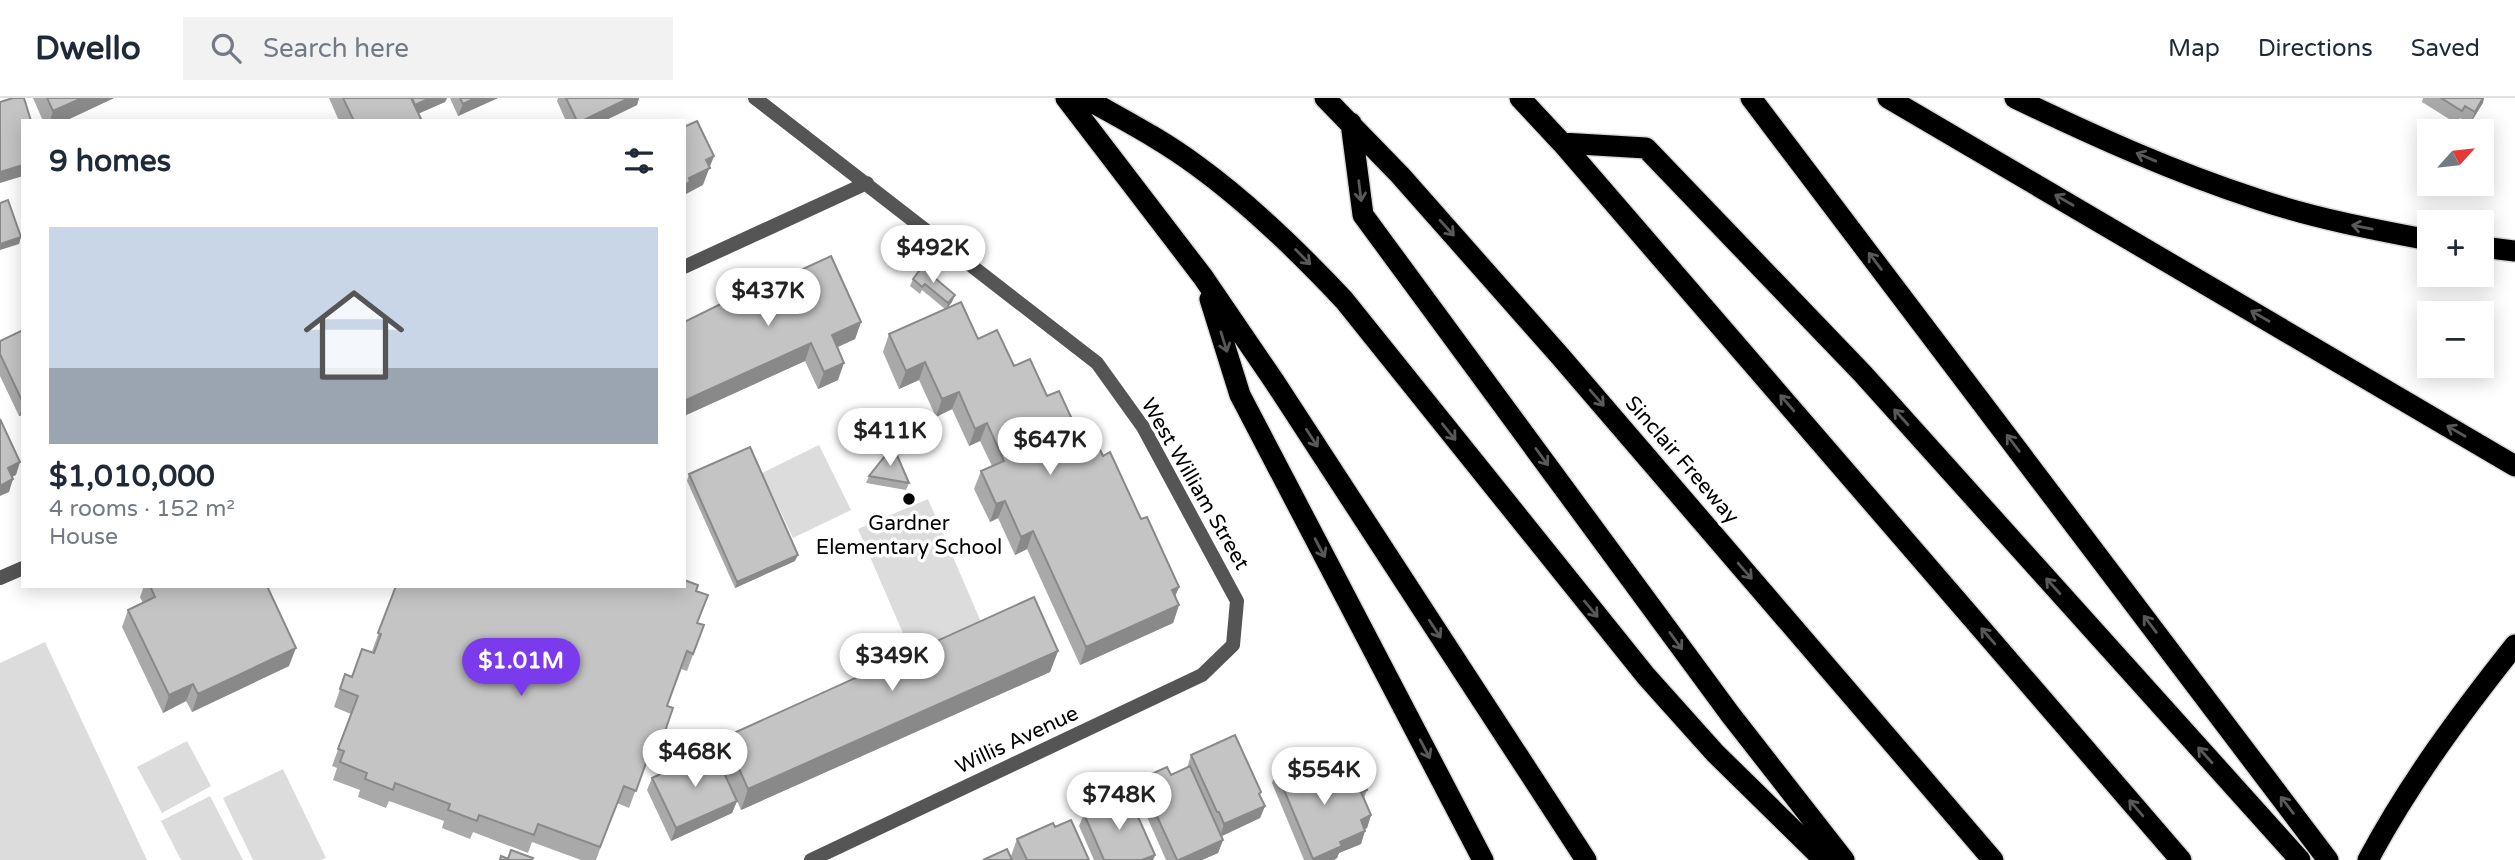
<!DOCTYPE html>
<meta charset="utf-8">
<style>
body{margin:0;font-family:"Varela Round",sans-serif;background:#f2f2f3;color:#1f2937;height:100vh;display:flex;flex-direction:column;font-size:26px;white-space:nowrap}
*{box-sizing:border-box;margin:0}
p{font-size:23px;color:#747a83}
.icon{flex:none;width:38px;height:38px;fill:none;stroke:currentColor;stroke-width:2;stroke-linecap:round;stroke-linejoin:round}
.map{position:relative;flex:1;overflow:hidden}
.details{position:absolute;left:21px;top:21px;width:665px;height:469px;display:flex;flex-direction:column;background:#fff;border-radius:0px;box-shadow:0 4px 18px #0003}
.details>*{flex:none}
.needle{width:46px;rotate:63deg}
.tools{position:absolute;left:2417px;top:21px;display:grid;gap:14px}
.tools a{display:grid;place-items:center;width:77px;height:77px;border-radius:0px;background:#fff;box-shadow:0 4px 18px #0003;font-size:35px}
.price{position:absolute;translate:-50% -60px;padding:0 16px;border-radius:24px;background:#fff;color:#222;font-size:23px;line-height:46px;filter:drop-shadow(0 2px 4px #0008)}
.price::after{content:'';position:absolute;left:50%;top:42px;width:21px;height:16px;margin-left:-10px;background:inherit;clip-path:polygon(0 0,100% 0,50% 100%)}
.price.current{background:#7c3aed;color:#fff}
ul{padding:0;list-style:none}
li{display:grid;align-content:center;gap:14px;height:371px;padding:0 28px}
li+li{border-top:2px solid #e0e1e3}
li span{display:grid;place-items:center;height:217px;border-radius:0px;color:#555}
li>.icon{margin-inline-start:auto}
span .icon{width:126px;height:126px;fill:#fffc;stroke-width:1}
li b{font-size:30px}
h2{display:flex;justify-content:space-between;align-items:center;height:84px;padding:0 28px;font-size:30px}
header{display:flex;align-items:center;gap:42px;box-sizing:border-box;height:98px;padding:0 35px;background:#fff;border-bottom:2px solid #e0e1e3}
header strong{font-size:33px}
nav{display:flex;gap:38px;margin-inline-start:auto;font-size:24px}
.search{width:490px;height:63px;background:#f2f2f3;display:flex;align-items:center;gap:18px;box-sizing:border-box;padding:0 24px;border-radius:0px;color:#747a83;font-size:26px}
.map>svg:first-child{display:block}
</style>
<header>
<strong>Dwello</strong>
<div class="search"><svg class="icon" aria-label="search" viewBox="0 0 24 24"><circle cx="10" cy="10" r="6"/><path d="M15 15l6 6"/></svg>Search here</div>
<nav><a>Map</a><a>Directions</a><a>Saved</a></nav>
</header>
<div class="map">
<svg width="2515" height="762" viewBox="0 0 2515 762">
<rect width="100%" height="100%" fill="#fff"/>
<!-- green -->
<path fill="#dcdcdc" d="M819,347L851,412L793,440L762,375Z
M928,401L981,524L911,554L858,431Z
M45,544L147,762H0V565Z
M187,643L211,688L162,715L137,669Z
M283,671L326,760L321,762H253L223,700Z
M210,698L243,762H181L161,723Z"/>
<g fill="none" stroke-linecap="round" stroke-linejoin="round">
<!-- highway casing -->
<g stroke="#dbdbdb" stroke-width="24">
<path id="highway" d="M1066,0L1203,179L1274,283L1586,762
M1085,0C1122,21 1161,41 1196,67C1250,106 1298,153 1344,202L1646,578L1715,655L1824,762
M1325,0L1400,77L1560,258L1993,762
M1520,0L1562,45L2181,762
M1751,0L2328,762
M1888,0L2515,368
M2015,0C2094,38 2174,74 2257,101C2313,120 2371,131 2429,142
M1351,25L1363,117L1730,616L1844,762
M1562,45L1646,50L1863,276L2300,762
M2482,149L2515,153
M1210,201L1240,297L1483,762
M2368,762C2409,685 2461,615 2515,547"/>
</g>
<!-- street -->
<path stroke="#555" stroke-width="14" d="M755,0L1097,265L1143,329L1237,503L1233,547L1202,577L811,762
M684,169L867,85
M0,480L23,470"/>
<!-- highway -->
<use href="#highway" stroke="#000" stroke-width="21"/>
</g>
<!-- wall -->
<path fill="#a9a9a9" d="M33,0H114L65,23H43Z
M329,0H447L445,4L418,16L422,23H339Z
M450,0H498L458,18Z
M558,0H639L637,7L604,23H566L557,3Z
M2423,0H2484L2470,26L2460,20L2457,26L2422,4Z
M922,169L952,204L947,210L978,241L1014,268L1047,298L1103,358L1141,421L1179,489L1175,498L1179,507L1173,525L1080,567L1027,451L1015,457L998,420L990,424L974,391L981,373L992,368L980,343L969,348L952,311L936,319L919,282L899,291L883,254L889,236L945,211L922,192L920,196L910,188L913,181Z
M738,201L861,224L855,241L837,249L838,282L818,291L805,263L684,318V224Z
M23,232V317L19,318L0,278V243Z
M689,376L795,463L735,490L687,383Z
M869,378L909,385L906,392L866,385Z
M144,488H150L289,568L192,614L186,603L163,615L122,529L128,512L143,505L140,499Z
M396,488L696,493L698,525L704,527L687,573L681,571L667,608L673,610L656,657L650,654L629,710L617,705L596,762H581L532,744L528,755L473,734L470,741L442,730L444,723L389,703L386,710L358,699L360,692L333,682L337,670L332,668L351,616L334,609L345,576L352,579L374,555V554L372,553Z
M1058,553L1050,574L741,712L737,703L732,715L671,743L647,692L652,680L718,660L725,639Z
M1191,657L1260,698L1265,708L1260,720L1221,738L1223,742L1218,755L1202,762H1166L1136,694L1140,681L1171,677L1187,670Z
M1276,673L1326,696L1332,693L1335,685L1358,686L1367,692L1364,700L1371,717L1367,730L1365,731L1361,746L1339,755L1337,760L1334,762H1304L1272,685Z
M1084,716L1155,757L1153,762H1094L1079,728Z
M1055,729L1089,762H1012L1011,758L1017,741Z"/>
<!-- shaded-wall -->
<path fill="#898989" d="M82,0H114L65,23H50L53,13Z
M430,0H447L445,4L410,19L415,7Z
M475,0H498L458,18L463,6Z
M629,0H639L637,7L604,23H582Z
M2483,0H2484L2483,5L2470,26L2475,14Z
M714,58L703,87L686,96L684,100V87L689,80L706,62Z
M23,67V78L0,85V74Z
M21,139L19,146L0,152V146Z
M955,197L952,204L946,212L948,205Z
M861,224L855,241L825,255L832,237Z
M811,245L805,263L684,318V303Z
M925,264L919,282L899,291L906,273Z
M844,265L838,282L818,291L824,274Z
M959,294L952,311L936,319L942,301Z
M23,307V317L19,318Z
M987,325L980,343L969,348L975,331Z
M20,364L16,377L3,383L8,370Z
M13,381L9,394L0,398V388Z
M1005,403L998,420L990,424L996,406Z
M1033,433L1027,451L1015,457L1021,439Z
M798,457L795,463L735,490L737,484Z
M1179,489L1172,506V492Z
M1179,507L1173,525L1080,567L1086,549Z
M296,550L289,568L192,614L198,596Z
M1058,553L1050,574L741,712L748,691Z
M193,586L186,603L163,615L169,597Z
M737,703L732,715L671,743L676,730Z
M1265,708L1260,720L1220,739L1224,726Z
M1371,717L1367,730L1356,735L1361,722Z
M1365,733L1361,746L1339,755L1337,760L1334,762H1313L1340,744Z
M1223,742L1218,755L1202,762H1179Z
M1155,757L1153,762H1142Z"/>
<!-- building -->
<path fill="#c4c4c4" stroke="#898989" stroke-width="2" d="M13,0H24L31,23H23V67L0,74V4Z
M47,0H82L53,13Z
M343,0H411L422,23H354Z
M412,0H430L415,7Z
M460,0H475L463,6Z
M566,0H629L582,23H577Z
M2441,0H2483L2475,14L2465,8L2462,13Z
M697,23L714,58L706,62L710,70L689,80L690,84L684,87V29Z
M8,102L21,139L0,146V105Z
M831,158L861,224L832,237L844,265L824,274L811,245L684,303V224L737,198L738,201Z
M922,169L955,197L948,205L925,186L922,189L913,181Z
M961,204L978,241L997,232L1014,268L1030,261L1047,298L1059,293L1076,330L1087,325L1103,358L1110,354L1141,421L1147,419L1179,489L1172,492L1179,507L1086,549L1033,433L1021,439L1005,403L996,406L981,373L1004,363L987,325L975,331L959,294L942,301L925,264L906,273L889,236Z
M23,232V305L0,256V243Z
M0,321L20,364L8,370L13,381L0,388Z
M893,348L909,385L869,378Z
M750,349L798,457L737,484L689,376Z
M684,482L698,487L696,493L708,497L697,525L704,527L693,556L687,553L667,608L673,610L663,639L656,637L636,693L624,688L600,749L538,726L534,737L479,717L477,723L448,712L450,706L395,685L393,692L365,681L367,675L340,664L344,653L338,651L358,598L340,591L345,576L352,579L362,551L374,555L381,536L378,535L396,488H684Z
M150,488H267L296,550L198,596L193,586L169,597L128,512L155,499Z
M1034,499L1058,553L748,691L725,639Z
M1235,637L1261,694L1259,696L1265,708L1224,726L1219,714H1217L1191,657Z
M713,651L737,703L676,730L652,680Z
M1309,659L1326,696L1337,691L1335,685L1354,677L1358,686L1363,684L1367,692L1361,694L1371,717L1361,722L1365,733L1340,744L1342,748L1313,761L1276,673Z
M1190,668L1223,742L1179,762H1177L1140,681L1167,669L1171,677Z
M1124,698L1127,704L1131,703L1155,757L1142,762H1104L1084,716Z
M1071,722L1089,762H1027L1017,741L1053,725L1055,729Z
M1007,751L1012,762H983Z
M511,752L533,760L532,762H500L501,758L508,761Z"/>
<!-- one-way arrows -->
<defs><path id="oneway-shaft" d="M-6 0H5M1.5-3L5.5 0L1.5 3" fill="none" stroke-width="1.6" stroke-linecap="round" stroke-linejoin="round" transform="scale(1.75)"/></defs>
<g stroke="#595959">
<use href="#oneway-shaft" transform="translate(2146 59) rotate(-157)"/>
<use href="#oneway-shaft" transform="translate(1360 93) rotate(83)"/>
<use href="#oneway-shaft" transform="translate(2064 102) rotate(-150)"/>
<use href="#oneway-shaft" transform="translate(2362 129) rotate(-169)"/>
<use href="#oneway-shaft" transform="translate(1447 130) rotate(48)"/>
<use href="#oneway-shaft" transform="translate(1303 159) rotate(45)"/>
<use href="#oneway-shaft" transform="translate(1875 163) rotate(-127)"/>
<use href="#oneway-shaft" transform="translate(2260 218) rotate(-150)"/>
<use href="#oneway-shaft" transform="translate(1224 244) rotate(73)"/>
<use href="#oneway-shaft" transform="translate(1597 300) rotate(49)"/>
<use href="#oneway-shaft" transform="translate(1787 305) rotate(-131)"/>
<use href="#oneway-shaft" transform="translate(1901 319) rotate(-132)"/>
<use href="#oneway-shaft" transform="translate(2456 333) rotate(-150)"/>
<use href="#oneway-shaft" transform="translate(1449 334) rotate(51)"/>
<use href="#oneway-shaft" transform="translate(1312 340) rotate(57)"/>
<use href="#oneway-shaft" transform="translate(2013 345) rotate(-127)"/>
<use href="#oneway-shaft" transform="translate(1542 359) rotate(54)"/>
<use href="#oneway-shaft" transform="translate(1320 450) rotate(62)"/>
<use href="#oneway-shaft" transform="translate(1745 473) rotate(49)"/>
<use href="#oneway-shaft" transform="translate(2053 488) rotate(-132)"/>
<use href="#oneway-shaft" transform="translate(1591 511) rotate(50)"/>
<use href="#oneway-shaft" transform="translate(2150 526) rotate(-127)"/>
<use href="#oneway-shaft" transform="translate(1435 531) rotate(57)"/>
<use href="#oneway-shaft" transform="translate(1988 538) rotate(-131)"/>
<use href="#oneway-shaft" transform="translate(1676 543) rotate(54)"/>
<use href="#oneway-shaft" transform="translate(1425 651) rotate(62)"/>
<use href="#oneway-shaft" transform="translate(2205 657) rotate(-132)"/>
<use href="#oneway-shaft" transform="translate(2287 707) rotate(-127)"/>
<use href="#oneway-shaft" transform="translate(2136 710) rotate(-131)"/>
</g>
<!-- markers -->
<circle fill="#000" stroke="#fff" stroke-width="2.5" cx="909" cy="401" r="7"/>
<g text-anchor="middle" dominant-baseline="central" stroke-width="7" stroke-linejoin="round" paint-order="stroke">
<!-- street labels -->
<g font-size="21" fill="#000" stroke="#fff">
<text transform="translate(1682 362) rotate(49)">Sinclair Freeway</text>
<text transform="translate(1195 386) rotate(60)">West William Street</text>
<text transform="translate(1017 642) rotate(-25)">Willis Avenue</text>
</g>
<!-- poi labels -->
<g font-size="21" fill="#000" stroke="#fff">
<text x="909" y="425">Gardner<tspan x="909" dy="24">Elementary School</tspan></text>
</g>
</g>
</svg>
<div class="tools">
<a><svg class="needle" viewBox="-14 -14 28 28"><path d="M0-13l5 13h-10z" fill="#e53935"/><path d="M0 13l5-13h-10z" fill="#747a83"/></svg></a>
<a>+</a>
<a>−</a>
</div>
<b class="price" style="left:933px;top:187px">$492K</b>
<b class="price" style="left:768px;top:230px">$437K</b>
<b class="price" style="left:890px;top:370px">$411K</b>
<b class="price" style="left:1050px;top:379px">$647K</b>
<b class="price" style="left:892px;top:595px">$349K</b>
<b class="price current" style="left:521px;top:600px">$1.01M</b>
<b class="price" style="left:695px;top:691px">$468K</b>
<b class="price" style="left:1324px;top:709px">$554K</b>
<b class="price" style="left:1119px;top:734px">$748K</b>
<section class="details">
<h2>9 homes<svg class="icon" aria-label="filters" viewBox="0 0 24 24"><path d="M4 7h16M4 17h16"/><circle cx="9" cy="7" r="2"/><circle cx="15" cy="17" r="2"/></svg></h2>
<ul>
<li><span style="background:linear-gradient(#c9d6e8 65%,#9aa5b1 0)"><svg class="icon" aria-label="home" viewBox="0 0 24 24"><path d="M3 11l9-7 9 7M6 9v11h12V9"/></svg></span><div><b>$1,010,000</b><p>4 rooms · 152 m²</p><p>House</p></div></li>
</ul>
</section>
</div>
